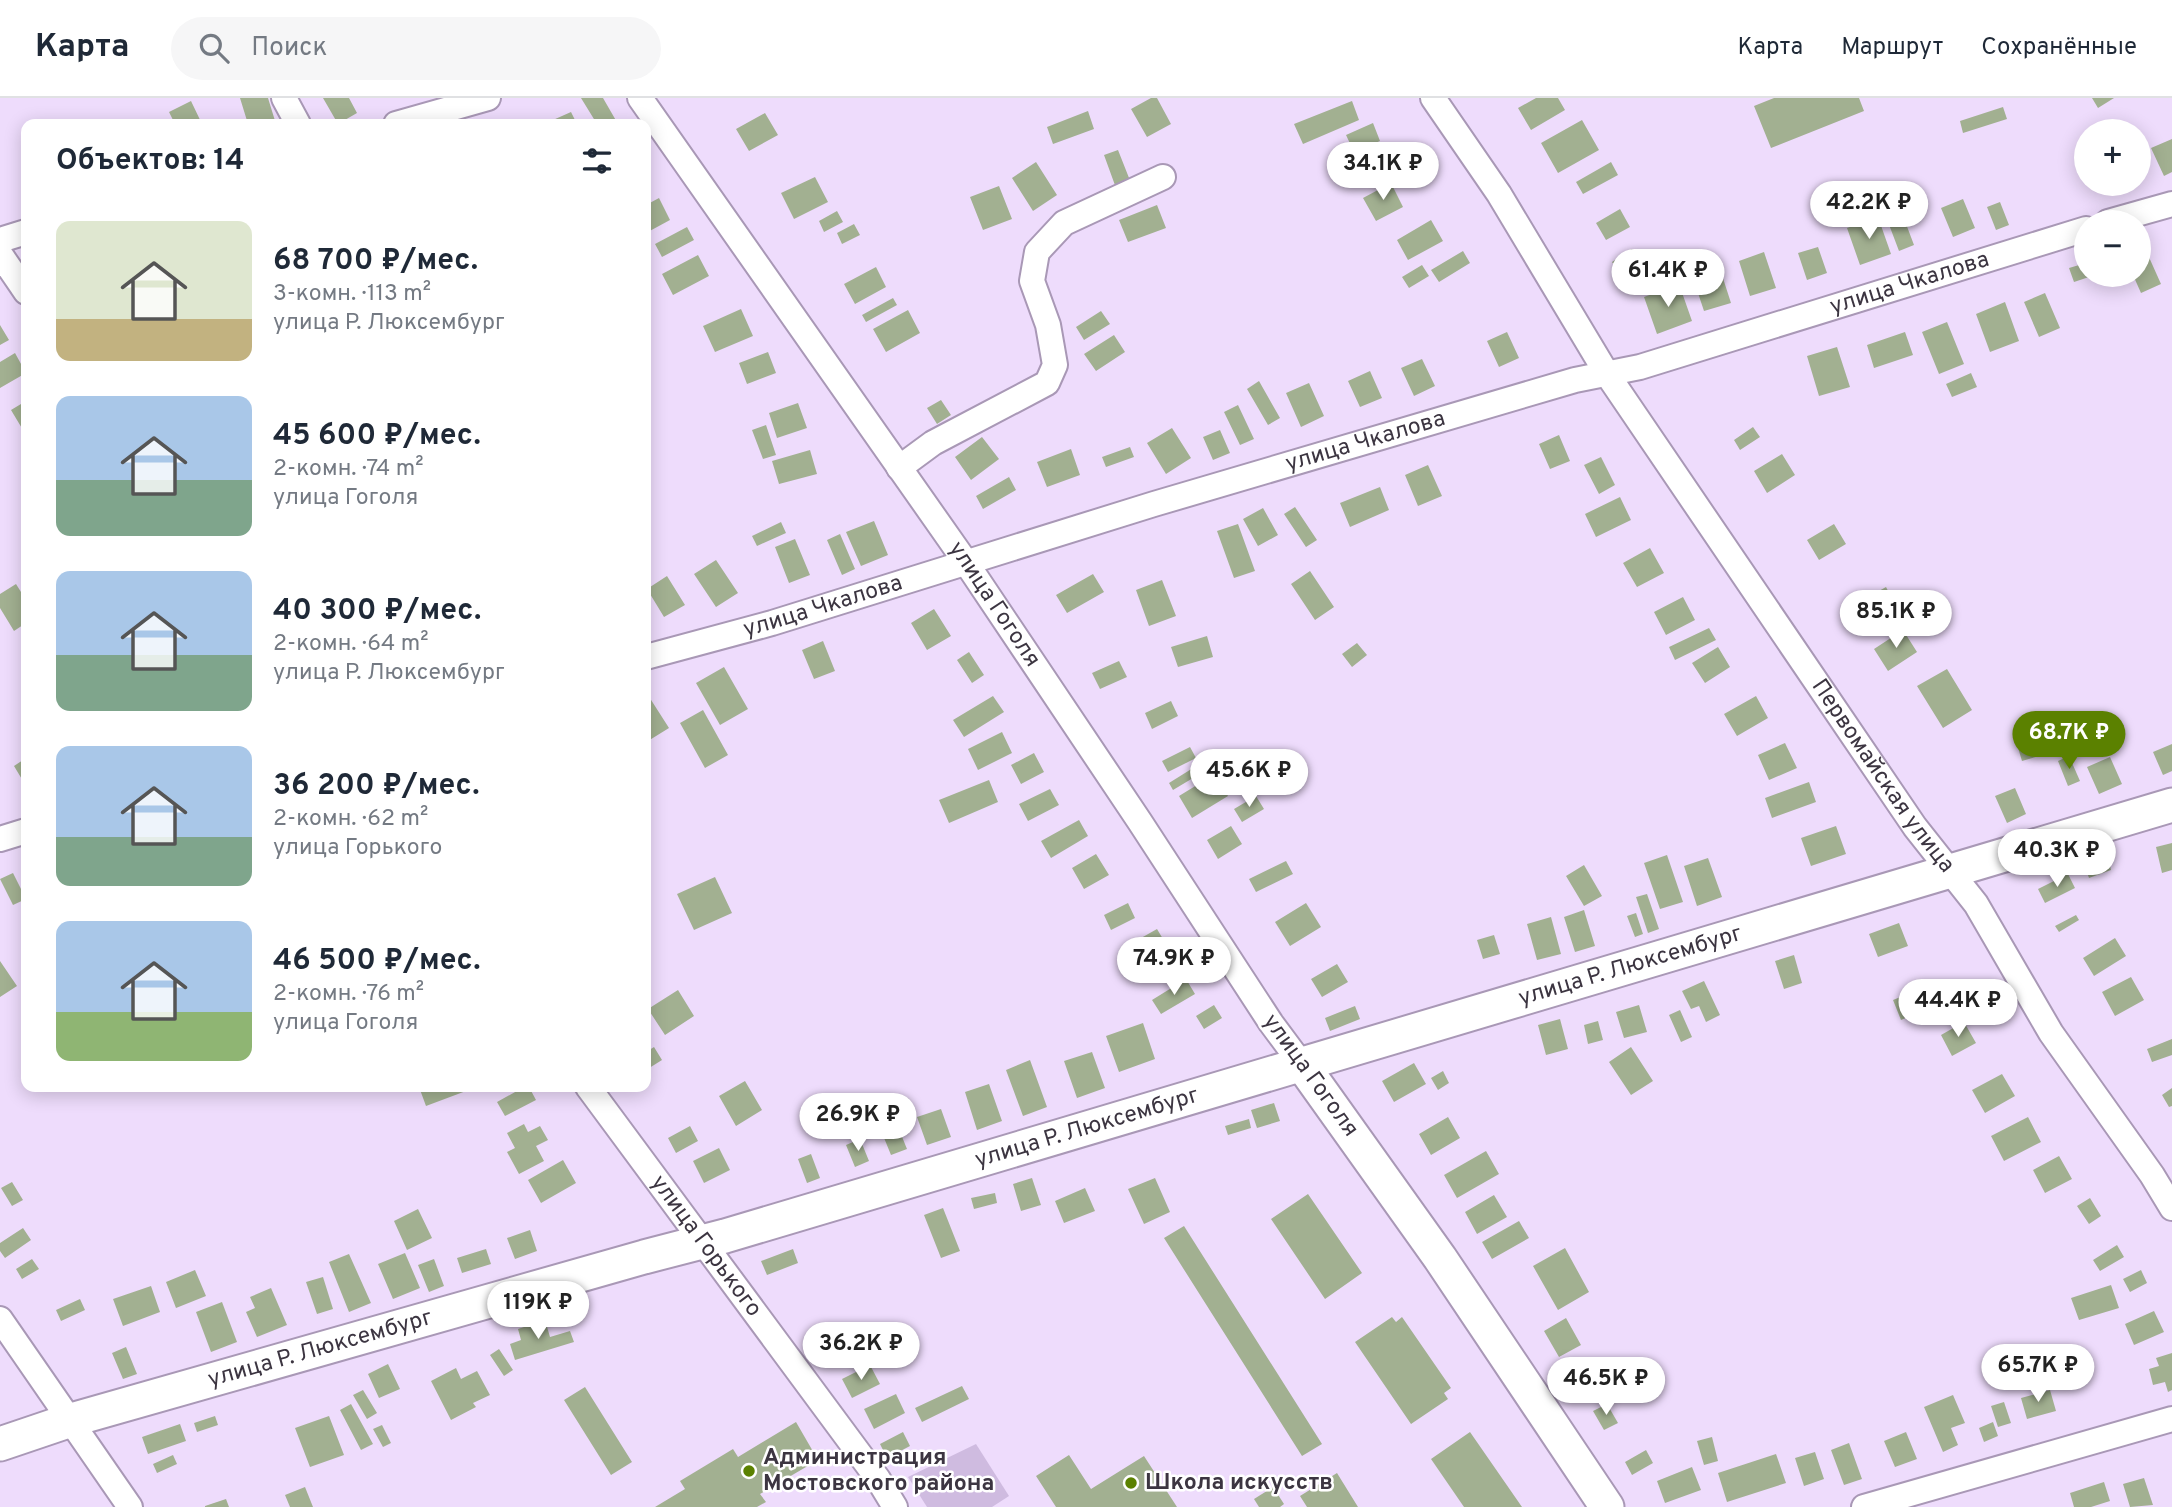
<!DOCTYPE html>
<html lang="ru">
<meta charset="utf-8">
<style>
body{margin:0;font-family:Overpass,sans-serif;background:#f6f6f7;color:#1f2937;height:100vh;display:flex;flex-direction:column;font-size:26px;white-space:nowrap}
*{box-sizing:border-box;margin:0}
p{font-size:23px;color:#747a83}
.icon{flex:none;width:38px;height:38px;fill:none;stroke:currentColor;stroke-width:2;stroke-linecap:round;stroke-linejoin:round}
.map{position:relative;flex:1;overflow:hidden}
.sheet{position:absolute;left:21px;top:21px;width:630px;height:973px;display:flex;flex-direction:column;background:#fff;border-radius:14px;box-shadow:0 4px 18px #0003}
.sheet>*{flex:none}
.buttons{position:absolute;left:2074px;top:21px;display:grid;gap:14px}
.buttons a{display:grid;place-items:center;width:77px;height:77px;border-radius:50%;background:#fff;box-shadow:0 4px 18px #0003;font-size:35px}
.price{position:absolute;translate:-50% -60px;padding:0 16px;border-radius:24px;background:#fff;color:#222;font-size:23px;line-height:46px;filter:drop-shadow(0 2px 4px #0008)}
.price::after{content:'';position:absolute;left:50%;top:42px;width:21px;height:16px;margin-left:-10px;background:inherit;clip-path:polygon(0 0,100% 0,50% 100%)}
.price.current{background:#5b8100;color:#fff}
ul{padding:0;list-style:none}
li{display:flex;align-items:center;gap:21px;height:175px;padding:0 35px}
li span{display:grid;place-items:center;flex:none;width:196px;height:140px;border-radius:14px;color:#555}
li>.icon{margin-inline-start:auto}
span .icon{width:84px;height:84px;fill:#fffc;stroke-width:1}
li b{font-size:30px}
h2{display:flex;justify-content:space-between;align-items:center;height:84px;padding:0 35px;font-size:30px}
header{display:flex;align-items:center;gap:42px;box-sizing:border-box;height:98px;padding:0 35px;background:#fff;border-bottom:2px solid #e0e1e3}
header strong{font-size:33px}
nav{display:flex;gap:38px;margin-inline-start:auto;font-size:24px}
.search{width:490px;height:63px;background:#f6f6f7;display:flex;align-items:center;gap:18px;box-sizing:border-box;padding:0 24px;border-radius:38px;color:#747a83;font-size:26px}
.map>svg:first-child{display:block}
</style>
<header>
<strong>Карта</strong>
<div class="search"><svg class="icon" aria-label="search" viewBox="0 0 24 24"><circle cx="10" cy="10" r="6"/><path d="M15 15l6 6"/></svg>Поиск</div>
<nav><a>Карта</a><a>Маршрут</a><a>Сохранённые</a></nav>
</header>
<div class="map">
<svg width="2172" height="1409" viewBox="0 0 2172 1409">
<rect width="100%" height="100%" fill="#eedcfc"/>
<!-- green -->
<path fill="#cfbbe0" d="M976,1346L1009,1398L992,1409H927L908,1379Z"/>
<!-- building -->
<path fill="#a2b091" d="M240,0H268L276,26H248Z
M323,0H349L357,15L338,26Z
M581,0H603L618,26H597Z
M1151,0H1157L1171,26L1147,39L1131,11Z
M1536,0H1558L1565,12L1531,32L1518,10Z
M1774,0H1859L1864,13L1771,50L1754,8Z
M2092,0H2114L2098,10Z
M191,3L202,26H175L169,14Z
M1352,3L1359,22L1303,46L1294,26Z
M2003,9L2007,21L1963,35L1960,23Z
M1088,13L1094,31L1053,46L1047,29Z
M571,14L577,26H544Z
M765,15L778,37L749,53L736,31Z
M1582,22L1599,52L1558,75L1541,45Z
M1373,25L1380,43L1354,54L1346,37Z
M2172,41V74L2164,78L2151,50Z
M1118,52L1131,85L1116,90L1104,57Z
M1036,64L1057,97L1033,113L1012,80Z
M1611,64L1618,77L1583,96L1576,84Z
M815,79L828,104L794,121L781,95Z
M1391,85L1403,109L1376,123L1363,100Z
M999,88L1012,121L983,132L970,99Z
M659,100L670,122L646,135V107Z
M1963,101L1975,130L1953,139L1941,110Z
M2000,104L2009,127L1996,132L1987,109Z
M1157,107L1166,130L1128,144L1119,122Z
M1900,110L1914,147L1899,153L1885,116Z
M1620,111L1630,129L1606,142L1596,125Z
M837,113L843,124L824,134L819,123Z
M1878,119L1891,156L1860,167L1847,130Z
M1431,122L1443,143L1408,162L1397,142Z
M854,126L860,137L842,146L837,135Z
M687,129L694,142L662,159L655,146Z
M1818,149L1827,175L1807,182L1798,155Z
M1632,151L1642,166L1621,179L1612,164Z
M1463,153L1470,165L1439,184L1431,172Z
M1764,154L1776,190L1750,198L1739,163Z
M698,157L709,178L673,197L662,176Z
M2148,157L2161,186L2141,195L2133,177H2138V161Z
M2086,165V177H2095L2074,184L2069,170Z
M1422,167L1429,178L1409,190L1402,179Z
M876,169L886,189L855,206L844,186Z
M1721,174L1731,205L1704,213L1694,183Z
M1679,186L1692,223L1657,236L1644,199Z
M2045,195L2060,230L2039,239L2024,204Z
M893,200L897,207L866,224L862,217Z
M2005,204L2019,243L1990,254L1976,216Z
M741,211L753,238L715,254L703,228Z
M908,212L920,235L886,254L873,231Z
M1101,213L1110,226L1084,242L1076,229Z
M1947,224L1964,266L1939,276L1922,234Z
M0,227L9,242L0,247Z
M1507,234L1519,260L1499,269L1487,243Z
M1905,234L1913,257L1874,270L1867,247Z
M1114,237L1125,254L1096,273L1084,256Z
M1837,249L1850,289L1819,298L1807,258Z
M768,254L776,275L747,286L739,265Z
M15,255L26,275L0,290V264Z
M1422,261L1435,288L1414,298L1401,270Z
M1370,273L1382,300L1360,309L1348,283Z
M1971,275L1977,289L1952,299L1946,286Z
M1259,283L1280,320L1268,327L1247,291Z
M1309,285L1324,318L1301,329L1286,295Z
M941,302L951,317L937,326L927,310Z
M26,303V330L23,332L11,312Z
M798,305L807,330L777,340L769,315Z
M1238,307L1254,341L1240,347L1224,314Z
M766,327L776,357L763,361L752,332Z
M1753,329L1760,339L1740,352L1734,342Z
M1172,330L1191,360L1166,376L1147,345Z
M1220,332L1230,355L1213,362L1203,339Z
M1559,337L1570,363L1550,371L1539,346Z
M982,339L999,361L971,382L955,359Z
M1130,349L1134,359L1106,369L1102,359Z
M1071,351L1080,377L1047,389L1037,364Z
M810,352L817,376L779,386L772,363Z
M1782,356L1795,377L1767,395L1754,373Z
M1601,359L1615,387L1599,396L1584,367Z
M1428,367L1442,398L1418,408L1405,377Z
M1009,379L1016,392L983,411L976,398Z
M1380,389L1389,412L1350,429L1340,405Z
M1620,399L1631,422L1596,439L1585,416Z
M1295,409L1317,442L1306,449L1284,416Z
M1263,410L1278,437L1258,448L1243,421Z
M874,423L888,457L861,468L846,434Z
M781,424L786,435L757,448L752,438Z
M1238,426L1255,473L1234,480L1217,433Z
M1834,426L1846,446L1819,462L1807,442Z
M840,436L855,471L842,477L827,442Z
M795,441L810,477L789,485L775,449Z
M1650,450L1664,475L1637,489L1623,465Z
M716,462L738,495L716,509L694,476Z
M1310,473L1334,509L1315,522L1291,486Z
M1093,476L1104,494L1067,515L1056,497Z
M667,478L685,507L664,519L647,491Z
M1162,482L1176,518L1149,528L1136,492Z
M16,486L26,502V525L14,533L0,510V496Z
M1886,489L1896,508L1872,522L1861,503Z
M1683,499L1695,522L1666,537L1654,514Z
M934,511L951,538L927,552L911,525Z
M1709,530L1716,542L1675,562L1669,549Z
M1903,532L1917,554L1888,573L1874,551Z
M1207,538L1213,559L1178,569L1171,549Z
M823,543L835,573L814,581L802,552Z
M1357,545L1367,557L1352,569L1342,556Z
M1718,549L1730,569L1705,585L1692,565Z
M969,554L984,577L972,585L957,562Z
M1119,563L1127,579L1100,591L1092,575Z
M724,569L748,611L720,627L696,585Z
M1947,571L1972,612L1943,630L1917,588Z
M646,594L669,630L648,643L646,640Z
M993,598L1004,614L964,639L953,622Z
M1756,598L1768,620L1737,638L1724,616Z
M1171,603L1178,618L1152,631L1145,615Z
M703,612L728,657L705,670L680,625Z
M2044,624L2053,654L2022,663L2013,633Z
M1002,634L1012,655L978,672L968,651Z
M1785,645L1797,670L1769,682L1758,657Z
M2172,646V673L2163,677L2153,654Z
M1190,649L1196,660L1168,674L1162,663Z
M1034,655L1044,674L1021,686L1011,667Z
M2069,658L2080,683L2068,688L2058,663Z
M2110,659L2122,686L2099,696L2087,669Z
M26,660V688L14,668Z
M1193,670L1198,677L1173,692L1169,685Z
M1215,676L1228,698L1192,720L1179,698Z
M989,682L998,704L949,725L939,702Z
M1809,684L1816,704L1772,720L1765,700Z
M2015,690L2026,716L2007,725L1995,698Z
M1050,691L1059,707L1028,723L1019,706Z
M1256,698L1264,711L1242,724L1234,711Z
M1079,722L1088,738L1051,760L1041,743Z
M1231,728L1242,746L1218,761L1207,742Z
M1836,728L1846,756L1811,768L1801,740Z
M2172,745V772L2162,775L2156,749Z
M1096,756L1109,777L1084,791L1072,770Z
M1667,757L1683,804L1660,811L1644,765Z
M1708,760L1722,799L1697,808L1684,768Z
M1286,763L1293,776L1256,794L1249,781Z
M2109,764L2111,772L2089,780L2086,771Z
M1584,767L1602,798L1584,808L1566,778Z
M13,775L26,801L13,807L0,781Z
M2068,776L2075,790L2045,805L2038,791Z
M715,779L732,815L694,832L677,796Z
M1647,796L1659,831L1648,835L1636,799Z
M1128,805L1135,820L1111,832L1104,817Z
M1306,805L1321,829L1290,848L1275,824Z
M1584,812L1595,848L1575,854L1564,819Z
M1636,815L1643,836L1635,839L1627,818Z
M2076,817L2079,822L2059,834L2055,828Z
M1551,819L1561,856L1537,862L1527,826Z
M1899,825L1908,848L1878,859L1869,836Z
M1157,831L1169,851L1146,864L1134,844Z
M1494,837L1500,856L1483,861L1477,842Z
M2115,840L2126,858L2094,878L2083,860Z
M1794,857L1802,885L1784,891L1775,863Z
M0,863L17,888L0,899Z
M1337,866L1348,884L1322,899L1311,881Z
M2131,879L2144,902L2115,918L2102,894Z
M1186,881L1195,896L1161,916L1152,902Z
M1704,883L1720,917L1706,924L1699,908L1691,911L1682,893Z
M1935,885L1943,904L1901,922L1893,902Z
M678,892L694,918L665,937L648,911Z
M1214,907L1222,920L1204,931L1196,918Z
M1639,907L1647,934L1624,940L1616,914Z
M1355,908L1360,921L1330,933L1325,920Z
M1680,912L1692,939L1681,944L1669,917Z
M1560,921L1568,951L1546,957L1538,927Z
M1598,923L1603,942L1588,946L1584,927Z
M1964,924L1976,945L1952,958L1941,937Z
M1143,925L1155,961L1119,974L1106,938Z
M2172,941V957L2152,964L2147,951Z
M654,949L662,962L646,972V954Z
M1631,949L1653,983L1631,997L1609,964Z
M1092,954L1105,990L1077,1000L1064,963Z
M1030,962L1047,1009L1023,1018L1006,972Z
M1414,965L1426,986L1394,1004L1382,983Z
M1443,973L1449,985L1438,992L1431,980Z
M2002,976L2015,998L1985,1015L1972,992Z
M745,983L762,1012L736,1028L719,998Z
M989,986L1002,1023L977,1032L965,994Z
M419,989H464L466,993L426,1008Z
M524,989H529L536,1002L505,1018L497,1004Z
M2172,990V1008L2169,1009L2162,997Z
M908,1000L912,1013L893,1020L888,1007Z
M1274,1005L1280,1023L1257,1030L1251,1012Z
M941,1011L951,1039L927,1047L917,1019Z
M1448,1019L1460,1040L1431,1057L1419,1036Z
M2028,1019L2041,1044L2004,1063L1991,1038Z
M1249,1021L1251,1030L1228,1037L1225,1028Z
M896,1024L907,1051L891,1057L880,1030Z
M524,1026L528,1034L540,1028L548,1042L536,1048L544,1063L519,1076L507,1054L515,1050L507,1035Z
M690,1028L698,1043L676,1055L668,1040Z
M860,1041L869,1063L855,1069L846,1047Z
M719,1050L730,1072L704,1085L693,1063Z
M1486,1053L1499,1076L1457,1100L1444,1077Z
M811,1056L820,1080L807,1085L798,1061Z
M2059,1058L2072,1081L2045,1095L2033,1072Z
M563,1062L576,1085L541,1105L528,1082Z
M1032,1080L1041,1107L1021,1113L1013,1086Z
M1155,1080L1170,1114L1144,1126L1128,1091Z
M12,1084L23,1102L12,1108L1,1090Z
M1085,1090L1095,1113L1064,1125L1055,1103Z
M995,1095L997,1105L974,1111L971,1100Z
M1308,1096L1362,1175L1325,1201L1271,1121Z
M1494,1097L1507,1119L1477,1136L1465,1114Z
M2090,1100L2101,1118L2089,1126L2077,1108Z
M943,1110L960,1153L941,1160L924,1117Z
M418,1111L432,1140L407,1152L394,1123Z
M1519,1123L1529,1140L1492,1161L1482,1144Z
M1184,1128L1322,1346L1302,1358L1164,1140Z
M23,1130L31,1142L5,1160L0,1153V1145Z
M530,1132L537,1153L515,1161L507,1140Z
M2117,1147L2124,1159L2100,1173L2093,1162Z
M1565,1150L1589,1194L1558,1212L1533,1168Z
M486,1151L491,1166L462,1175L457,1160Z
M793,1151L798,1165L767,1177L761,1163Z
M405,1155L420,1190L393,1201L378,1166Z
M349,1156L371,1205L349,1214L329,1164Z
M32,1161L39,1171L22,1181L16,1171Z
M434,1161L444,1188L429,1194L418,1167Z
M195,1172L206,1198L176,1210L166,1184Z
M2141,1172L2147,1185L2130,1194L2123,1181Z
M323,1179L333,1211L317,1216L306,1184Z
M2111,1187L2119,1210L2079,1222L2071,1200Z
M151,1188L160,1214L123,1228L113,1201Z
M271,1190L287,1227L257,1239L246,1214L255,1210L250,1199Z
M80,1201L85,1212L61,1223L56,1212Z
M222,1204L237,1244L211,1254L196,1214Z
M2154,1213L2164,1234L2134,1247L2125,1226Z
M1392,1219L1396,1224L1402,1219L1451,1290L1444,1295L1448,1301L1411,1326L1355,1244Z
M1566,1220L1581,1247L1559,1259L1544,1233Z
M545,1222L550,1239L570,1233L574,1244L515,1262L510,1246L521,1242L518,1231Z
M848,1225L858,1244L820,1263L811,1245Z
M126,1249L137,1276L123,1281L112,1255Z
M499,1251L513,1272L504,1278L490,1257Z
M2172,1255V1292L2168,1294L2165,1284L2153,1287L2149,1271L2159,1268L2156,1260Z
M388,1266L400,1291L379,1300L368,1276Z
M1600,1266L1613,1287L1588,1301L1576,1280Z
M870,1267L880,1286L852,1300L842,1281Z
M456,1270L461,1281L477,1273L490,1297L473,1305L476,1309L451,1322L431,1283Z
M962,1288L969,1301L922,1324L915,1310Z
M585,1289L632,1364L611,1377L564,1302Z
M363,1292L377,1315L367,1321L353,1297Z
M2050,1292L2056,1313L2027,1321L2021,1300Z
M896,1296L905,1315L874,1331L864,1311Z
M1953,1297L1965,1325L1951,1330L1958,1347L1943,1354L1924,1309Z
M2004,1304L2011,1325L1998,1329L1991,1308Z
M351,1306L373,1346L361,1352L340,1312Z
M1607,1306L1618,1325L1604,1332L1593,1313Z
M215,1318L218,1327L197,1334L194,1325Z
M329,1318L344,1357L310,1369L295,1330Z
M796,1324L818,1362L760,1396L766,1404L757,1409H655L685,1391L680,1383L733,1351L738,1359Z
M1993,1324L1998,1338L1984,1344L1979,1330Z
M180,1326L186,1343L148,1356L142,1339Z
M382,1327L391,1345L383,1349L373,1331Z
M903,1334L910,1348L887,1360L880,1346Z
M1470,1334L1522,1409H1464L1431,1361Z
M1906,1334L1917,1361L1895,1369L1884,1343Z
M1712,1339L1718,1363L1704,1367L1697,1343Z
M1849,1345L1862,1381L1844,1387L1831,1352Z
M1646,1352L1653,1365L1632,1377L1625,1364Z
M1815,1354L1824,1381L1804,1388L1795,1360Z
M1776,1356L1786,1385L1727,1404L1718,1375Z
M173,1357L177,1366L157,1375L153,1366Z
M1069,1357L1091,1391L1144,1358L1177,1409H1056L1036,1378Z
M1692,1369L1701,1392L1665,1405L1657,1383Z
M1337,1375L1358,1409H1307L1300,1398Z
M2144,1380L2153,1407L2130,1409L2123,1386Z
M2104,1384L2110,1403L2091,1409H2074L2070,1395Z
M305,1389L313,1409H290L285,1397Z
M1273,1389L1284,1406L1280,1409H1259L1254,1401Z
M226,1401L229,1409H205V1408Z"/>
<g fill="none" stroke-linecap="round" stroke-linejoin="round">
<!-- street casing -->
<g stroke="#a998b6" stroke-width="28">
<g id="street">
<path d="M284,0L298,26"/>
<path id="s1" d="M640,0L965,463L1140,724L1271,925L1303,968"/>
<path id="s2" d="M1433,0L1499,96L1607,276L1915,729L1976,806L2051,935L2152,1077L2172,1110"/>
<path d="M396,26L488,0"/>
<path d="M2108,124L2172,106"/>
<path d="M0,142L26,134"/>
<path d="M0,156L26,194"/>
<path d="M899,370L933,345L1047,285L1055,267L1048,227L1032,183L1037,154L1064,125L1163,79"/>
<path id="s3" d="M646,559L772,525L1154,406L1575,282L1640,269L2086,131"/>
<path d="M0,741L26,733"/>
<path id="s4" d="M588,989L878,1381L895,1409"/>
<path d="M0,1221L130,1409"/>
<path d="M1864,1409L2172,1321"/>
</g>
</g>
<!-- secondary casing -->
<g stroke="#a998b6" stroke-width="37">
<g id="secondary">
<path d="M1303,968L1440,1160L1607,1409"/>
<path id="s5" d="M0,1346L71,1322L644,1159L725,1138L2172,707"/>
</g>
</g>
<!-- street -->
<use href="#street" stroke="#fff" stroke-width="24"/>
<!-- secondary -->
<use href="#secondary" stroke="#fff" stroke-width="33"/>
</g>
<!-- markers -->
<g fill="#5b8100" stroke="#fff" stroke-width="2.5">
<circle cx="749" cy="1373" r="7"/>
<circle cx="1131" cy="1385" r="7"/>
</g>
<g text-anchor="middle" dominant-baseline="central" stroke-width="5" stroke-linejoin="round" paint-order="stroke">
<!-- street labels -->
<g font-size="23" fill="#3c3541" stroke="#fff">
<text stroke="none"><textPath href="#s3" startOffset="1318">улица Чкалова</textPath></text>
<text stroke="none"><textPath href="#s3" startOffset="751">улица Чкалова</textPath></text>
<text stroke="none"><textPath href="#s1" startOffset="618">улица Гоголя</textPath></text>
<text stroke="none"><textPath href="#s3" startOffset="184">улица Чкалова</textPath></text>
<text stroke="none"><textPath href="#s2" startOffset="814">Первомайская улица</textPath></text>
<text stroke="none"><textPath href="#s5" startOffset="1699">улица Р. Люксембург</textPath></text>
<text transform="translate(1310 978) rotate(54)">улица Гоголя</text>
<text stroke="none"><textPath href="#s5" startOffset="1132">улица Р. Люксембург</textPath></text>
<text stroke="none"><textPath href="#s4" startOffset="198">улица Горького</textPath></text>
<text stroke="none"><textPath href="#s5" startOffset="334">улица Р. Люксембург</textPath></text>
</g>
<!-- poi labels -->
<g font-size="23" font-weight="bold" fill="#3c3541" stroke="#fff" text-anchor="start">
<text x="763" y="1360">Администрация<tspan x="763" dy="26">Мостовского района</tspan></text>
<text x="1145" y="1385">Школа искусств</text>
</g>
</g>
</svg>
<div class="buttons">
<a>+</a>
<a>−</a>
</div>
<b class="price" style="left:1383px;top:104px">34.1K ₽</b>
<b class="price" style="left:1869px;top:143px">42.2K ₽</b>
<b class="price" style="left:1668px;top:211px">61.4K ₽</b>
<b class="price" style="left:1896px;top:552px">85.1K ₽</b>
<b class="price current" style="left:2069px;top:673px">68.7K ₽</b>
<b class="price" style="left:1249px;top:711px">45.6K ₽</b>
<b class="price" style="left:2057px;top:791px">40.3K ₽</b>
<b class="price" style="left:1174px;top:899px">74.9K ₽</b>
<b class="price" style="left:1958px;top:941px">44.4K ₽</b>
<b class="price" style="left:858px;top:1055px">26.9K ₽</b>
<b class="price" style="left:538px;top:1243px">119K ₽</b>
<b class="price" style="left:861px;top:1284px">36.2K ₽</b>
<b class="price" style="left:2038px;top:1306px">65.7K ₽</b>
<b class="price" style="left:1606px;top:1319px">46.5K ₽</b>
<section class="sheet">
<h2>Объектов: 14<svg class="icon" aria-label="filters" viewBox="0 0 24 24"><path d="M4 7h16M4 17h16"/><circle cx="9" cy="7" r="2"/><circle cx="15" cy="17" r="2"/></svg></h2>
<ul>
<li><span style="background:linear-gradient(#dfe7d0 70%,#c2b280 0)"><svg class="icon" aria-label="home" viewBox="0 0 24 24"><path d="M3 11l9-7 9 7M6 9v11h12V9"/></svg></span><div><b>68 700 ₽/мес.</b><p>3-комн. · 113 m²</p><p>улица Р. Люксембург</p></div></li>
<li><span style="background:linear-gradient(#a9c7e8 60%,#7fa58c 0)"><svg class="icon" aria-label="home" viewBox="0 0 24 24"><path d="M3 11l9-7 9 7M6 9v11h12V9"/></svg></span><div><b>45 600 ₽/мес.</b><p>2-комн. · 74 m²</p><p>улица Гоголя</p></div></li>
<li><span style="background:linear-gradient(#a9c7e8 60%,#7fa58c 0)"><svg class="icon" aria-label="home" viewBox="0 0 24 24"><path d="M3 11l9-7 9 7M6 9v11h12V9"/></svg></span><div><b>40 300 ₽/мес.</b><p>2-комн. · 64 m²</p><p>улица Р. Люксембург</p></div></li>
<li><span style="background:linear-gradient(#a9c7e8 65%,#7fa58c 0)"><svg class="icon" aria-label="home" viewBox="0 0 24 24"><path d="M3 11l9-7 9 7M6 9v11h12V9"/></svg></span><div><b>36 200 ₽/мес.</b><p>2-комн. · 62 m²</p><p>улица Горького</p></div></li>
<li><span style="background:linear-gradient(#a9c7e8 65%,#8fb573 0)"><svg class="icon" aria-label="home" viewBox="0 0 24 24"><path d="M3 11l9-7 9 7M6 9v11h12V9"/></svg></span><div><b>46 500 ₽/мес.</b><p>2-комн. · 76 m²</p><p>улица Гоголя</p></div></li>
</ul>
</section>
</div>
